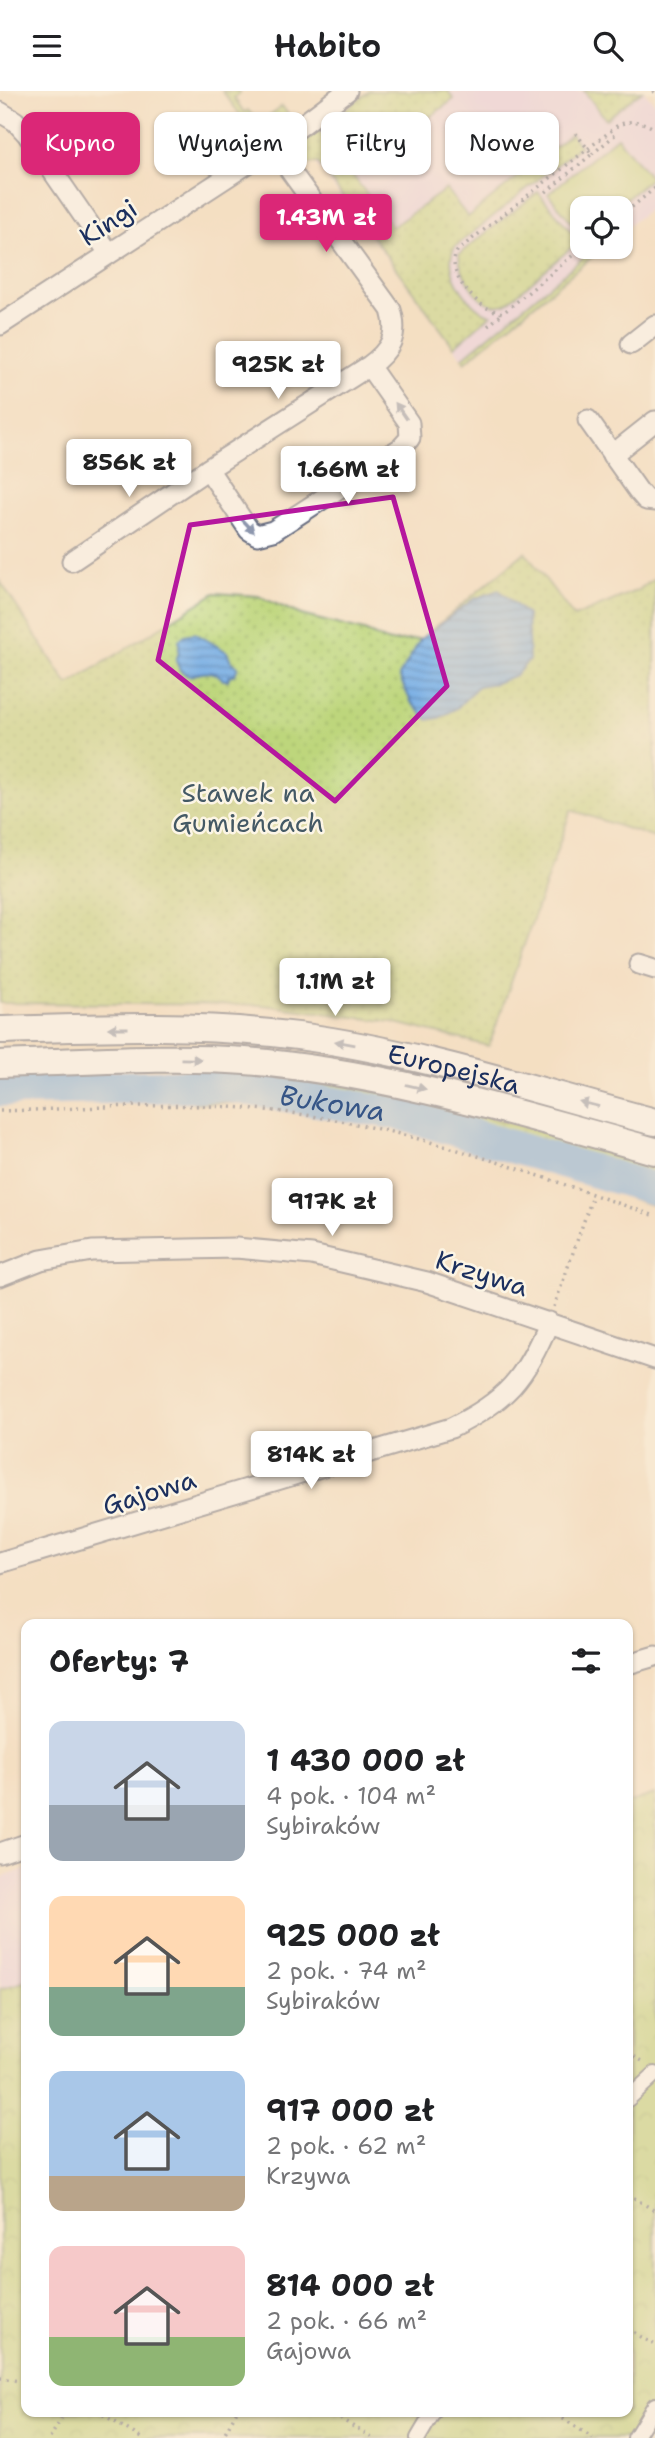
<!DOCTYPE html>
<html lang="pl">
<meta charset="utf-8">
<style>
body{margin:0;font-family:"Shantell Sans",sans-serif;background:#f2f2f2;color:#202124;height:100vh;display:flex;flex-direction:column;font-size:26px;white-space:nowrap}
*{box-sizing:border-box;margin:0}
p{font-size:23px;color:#757577}
.icon{flex:none;width:38px;height:38px;fill:none;stroke:currentColor;stroke-width:2;stroke-linecap:round;stroke-linejoin:round}
.map{position:relative;flex:1;overflow:hidden}
.panel{position:absolute;left:21px;top:1528px;width:612px;height:798px;display:flex;flex-direction:column;background:#fff;border-radius:14px;box-shadow:0 2px 5px #0004}
.panel>*{flex:none}
.banner{position:absolute;left:21px;top:21px;width:614px;height:63px;display:flex;gap:14px}
.fabs{position:absolute;left:570px;top:105px;display:grid;gap:14px}
.fabs a{display:grid;place-items:center;width:63px;height:63px;border-radius:14px;background:#fff;box-shadow:0 2px 5px #0004;font-size:35px}
.price{position:absolute;translate:-50% -60px;padding:0 16px;border-radius:7px;background:#fff;color:#222;font-size:23px;line-height:46px;filter:drop-shadow(0 2px 4px #0008)}
.price::after{content:'';position:absolute;left:50%;top:42px;width:21px;height:16px;margin-left:-10px;background:inherit;clip-path:polygon(0 0,100% 0,50% 100%)}
.price.current{background:#db2777;color:#fff}
ul{padding:0;list-style:none}
li{display:flex;align-items:center;gap:21px;height:175px;padding:0 28px}
li span{display:grid;place-items:center;flex:none;width:196px;height:140px;border-radius:14px;color:#555}
li>.icon{margin-inline-start:auto}
span .icon{width:84px;height:84px;fill:#fffc;stroke-width:1}
li b{font-size:30px}
h2{display:flex;justify-content:space-between;align-items:center;height:84px;padding:0 28px;font-size:30px}
.pill{padding:0 24px;border-radius:14px;background:#fff;box-shadow:0 2px 5px #0004;font-size:24px;line-height:63px}
.pill.current{background:#db2777;color:#fff}
header{display:flex;justify-content:space-between;align-items:center;height:91px;padding:0 28px;background:#fff;font-size:32px;font-weight:600}
.map>svg:first-child{display:block}
</style>
<header><svg class="icon" aria-label="menu" viewBox="0 0 24 24"><path d="M4 6h16M4 12h16M4 18h16"/></svg>Habito<svg class="icon" aria-label="search" viewBox="0 0 24 24"><circle cx="10" cy="10" r="6"/><path d="M15 15l6 6"/></svg></header>
<div class="map">
<svg width="655" height="2347" viewBox="0 0 655 2347">
<defs>
<pattern id="grass-dots" width="8" height="8" patternUnits="userSpaceOnUse" patternTransform="scale(1.75)"><rect width="8" height="8" fill="#bdd67b"/><path d="M2 2h.1M6 6h.1" fill="none" stroke="#a2b86d" stroke-width="1.8" stroke-linecap="round"/></pattern>
<pattern id="park-crowns" width="20" height="18" patternUnits="userSpaceOnUse" patternTransform="scale(1.75)"><rect width="20" height="18" fill="#bdd67b"/><path d="M2 6a3 3 0 1 1 6 0M12 15a3 3 0 1 1 6 0" fill="none" stroke="#a2b86d"/></pattern>
<pattern id="water-rules" width="6" height="5" patternUnits="userSpaceOnUse" patternTransform="scale(1.75)"><rect width="6" height="5" fill="#76ade5"/><path d="M0 2.5h6" fill="none" stroke="#608dbd"/></pattern>
</defs>
<rect width="100%" height="100%" fill="#fcf5e5"/>
<filter id="ink" filterUnits="userSpaceOnUse"><feTurbulence type="fractalNoise" baseFrequency=".0143" numOctaves="2"/><feDisplacementMap in="SourceGraphic" scale="14" xChannelSelector="R" yChannelSelector="G"/><feConvolveMatrix kernelMatrix="1 2 1 2 8 2 1 2 1" color-interpolation-filters="sRGB"/></filter>
<filter id="wash" filterUnits="userSpaceOnUse"><feTurbulence type="fractalNoise" baseFrequency=".00686" numOctaves="4" result="noise"/><feDisplacementMap in="SourceGraphic" scale="28" xChannelSelector="R" yChannelSelector="G"/><feGaussianBlur stdDeviation="1.57" result="paint"/><feColorMatrix in="noise" values="0 0 0 0 0 0 0 0 0 0 0 0 0 0 0 0 0 1.4 0 .05"/><feComposite in="paint" operator="in"/></filter>
<g filter="url(#wash)">
<rect width="100%" height="100%" fill="#f4dfc2"/>
<!-- built -->
<path fill="#ead1ed" d="M380,0H644L655,12V113L621,141V117H583V156H604L465,271L300,52L318,39L337,31Z
M26,1778V1890L0,1898V1787Z"/>
<!-- grass -->
<path fill="url(#grass-dots)" stroke="#6c826c" stroke-width="2" d="M222,0H239L240,2L234,7L244,21L248,19L259,32L282,15L291,27L258,51V47Z
M369,0H448L454,8L395,52L376,28L347,49L332,29Z
M584,0H642L606,28Z
M318,39L392,136L446,98L468,126L571,43L580,55L455,156C441,178 469,218 491,224L454,256L318,72L307,73C294,60 306,47 318,39Z
M538,101L579,150L506,213C481,222 459,184 459,163Z
M596,156H604L465,271L462,267Z
M525,461L574,526L638,499L655,487V747L571,719L489,955L392,931L262,914L0,912V490L68,594L215,502L258,505L301,524L364,540L389,551L421,548Z
M189,981L257,984L338,993L423,1008L655,1072V1115L555,1082L338,1021L286,1012H194Z"/>
<!-- park -->
<path fill="url(#park-crowns)" stroke="#6c826c" stroke-width="2" d="M655,1703V2347H0V1898L26,1890V2320H628V1712Z"/>
<!-- pitch -->
<path fill="#bdd67b" stroke="#6c826c" stroke-width="2" d="M617,46L651,87L615,117H583L582,144L548,103Z"/>
<!-- water -->
<path fill="url(#water-rules)" stroke="#486ea2" stroke-width="2" d="M499,499L527,524L529,569L516,584L496,592L478,595L457,617L439,627L428,629L411,611L399,585L421,548L474,508Z
M195,542L227,561L231,570L238,576L235,583L229,585L228,589H223C215,576 200,583 188,585L180,579L176,570L179,560V549L185,544Z"/>
<g fill="none" stroke-linecap="round" stroke-linejoin="round">
<!-- river -->
<path stroke="#76ade5" stroke-width="33" id="s1" d="M0,999L221,994L401,1023L655,1098"/>
</g>
</g>
<g filter="url(#ink)">
<g fill="none" stroke-linecap="round" stroke-linejoin="round">
<!-- pedestrian casing -->
<g stroke="#676d81" stroke-width="18">
<path id="pedestrian" d="M628,2008L655,1983
M418,2347L434,2320
M635,2347L655,2314"/>
</g>
<!-- minor casing -->
<g stroke="#676d81" stroke-width="23">
<path id="minor" d="M0,21L15,30L27,43L109,162
M0,234L273,56L347,0
M631,253L655,234
M588,329L639,401L646,409L655,410
M612,364L655,330
M208,378L249,439L257,444L273,440L401,357L410,347L409,332L369,275
M72,470L208,378L369,275C390,260 399,245 391,219L273,56
M639,873L655,878
M0,1185L41,1169L92,1160L236,1157L312,1164L427,1191L655,1268
M0,1472L451,1337C508,1309 524,1288 549,1231
M628,1573L655,1565
M0,1762L26,1753"/>
</g>
<!-- secondary casing -->
<g stroke="#676d81" stroke-width="30">
<g id="secondary">
<path id="s2" d="M0,939C99,936 199,932 298,945C419,961 537,1000 655,1031"/>
<path d="M0,973C81,971 164,964 245,970C385,981 520,1023 655,1060"/>
</g>
</g>
<!-- path -->
<path stroke="#676d81" stroke-width="3.5" stroke-dasharray="2 5" stroke-linecap="butt" d="M653,0L655,2
M592,63L615,44
M546,101L592,63L574,40
M621,125L655,97
M583,156L503,222C495,220 487,218 481,213C467,203 445,177 458,159L617,35C630,28 643,30 655,38
M488,235L503,222
M0,1020C85,1018 171,1010 255,1018C394,1030 525,1080 655,1125
M554,1216L593,1104
M628,1962L644,1971
M628,2103L655,2120
M628,2238L655,2254
M0,2287L26,2291
M97,2320L141,2347
M328,2320L372,2347
M551,2320L593,2347
M50,2347L66,2320
M222,2347L237,2320"/>
<!-- pedestrian -->
<use href="#pedestrian" stroke="#fff" stroke-width="14"/>
<!-- minor -->
<use href="#minor" stroke="#fff" stroke-width="19"/>
<!-- secondary -->
<use href="#secondary" stroke="#fff" stroke-width="26"/>
</g>
<!-- one-way arrows -->
<defs><path id="oneway-solid" d="M-6-.8H1V-3.2L6.5 0L1 3.2V.8H-6Z" transform="scale(1.75)"/></defs>
<g fill="#8d97ae">
<use href="#oneway-solid" transform="translate(401 320) rotate(-125)"/>
<use href="#oneway-solid" transform="translate(247 434) rotate(46)"/>
<use href="#oneway-solid" transform="translate(118 937) rotate(180)"/>
<use href="#oneway-solid" transform="translate(345 952) rotate(-170)"/>
<use href="#oneway-solid" transform="translate(191 968) rotate(1)"/>
<use href="#oneway-solid" transform="translate(416 996) rotate(13)"/>
<use href="#oneway-solid" transform="translate(589 1013) rotate(-165)"/>
</g>
</g>
<!-- marked area -->
<path d="M0 0H655V2347H0ZM393,406L447,595L335,710L158,569L190,434Z" fill="#f4dfc2" fill-opacity=".55" fill-rule="evenodd"/>
<path fill="none" stroke="#b5179e" stroke-width="5" stroke-linejoin="round" d="M393,406L447,595L335,710L158,569L190,434Z"/>
<g text-anchor="middle" dominant-baseline="central" stroke-width="5" stroke-linejoin="round" paint-order="stroke">
<!-- street labels -->
<g font-size="26" fill="#1b2f5e" stroke="#fcf5e5">
<text transform="translate(108 131) rotate(-33)">Kingi</text>
<text stroke="none"><textPath href="#s2" startOffset="458">Europejska</textPath></text>
<text transform="translate(482 1182) rotate(18)">Krzywa</text>
<text transform="translate(149 1401) rotate(-17)">Gajowa</text>
</g>
<!-- park labels -->
<g font-size="26" fill="#445965" stroke="#fcf5e5">
<text x="248" y="701">Stawek na<tspan x="248" dy="30">Gumieńcach</tspan></text>
</g>
<!-- water labels -->
<g font-size="28" font-style="italic" fill="#365586" stroke="#fcf5e5">
<text stroke="none"><textPath href="#s1" startOffset="334">Bukowa</textPath></text>
</g>
</g>
</svg>
<div class="fabs">
<a><svg class="icon" aria-label="locate" viewBox="0 0 24 24"><circle cx="12" cy="12" r="6"/><path d="M12 2v4M12 18v4M2 12h4M18 12h4"/></svg></a>
</div>
<b class="price current" style="left:326px;top:163px">1.43M zł</b>
<b class="price" style="left:278px;top:310px">925K zł</b>
<b class="price" style="left:129px;top:408px">856K zł</b>
<b class="price" style="left:348px;top:415px">1.66M zł</b>
<b class="price" style="left:335px;top:927px">1.1M zł</b>
<b class="price" style="left:332px;top:1147px">917K zł</b>
<b class="price" style="left:311px;top:1400px">814K zł</b>
<div class="banner">
<a class="pill current">Kupno</a>
<a class="pill">Wynajem</a>
<a class="pill">Filtry</a>
<a class="pill">Nowe</a>
</div>
<section class="panel">
<h2>Oferty: 7<svg class="icon" aria-label="filters" viewBox="0 0 24 24"><path d="M4 7h16M4 17h16"/><circle cx="9" cy="7" r="2"/><circle cx="15" cy="17" r="2"/></svg></h2>
<ul>
<li><span style="background:linear-gradient(#c9d6e8 60%,#9aa5b1 0)"><svg class="icon" aria-label="home" viewBox="0 0 24 24"><path d="M3 11l9-7 9 7M6 9v11h12V9"/></svg></span><div><b>1 430 000 zł</b><p>4 pok. · 104 m²</p><p>Sybiraków</p></div></li>
<li><span style="background:linear-gradient(#ffd9b3 65%,#7fa58c 0)"><svg class="icon" aria-label="home" viewBox="0 0 24 24"><path d="M3 11l9-7 9 7M6 9v11h12V9"/></svg></span><div><b>925 000 zł</b><p>2 pok. · 74 m²</p><p>Sybiraków</p></div></li>
<li><span style="background:linear-gradient(#a9c7e8 75%,#b9a48a 0)"><svg class="icon" aria-label="home" viewBox="0 0 24 24"><path d="M3 11l9-7 9 7M6 9v11h12V9"/></svg></span><div><b>917 000 zł</b><p>2 pok. · 62 m²</p><p>Krzywa</p></div></li>
<li><span style="background:linear-gradient(#f6c9c9 65%,#8fb573 0)"><svg class="icon" aria-label="home" viewBox="0 0 24 24"><path d="M3 11l9-7 9 7M6 9v11h12V9"/></svg></span><div><b>814 000 zł</b><p>2 pok. · 66 m²</p><p>Gajowa</p></div></li>
</ul>
</section>
</div>
